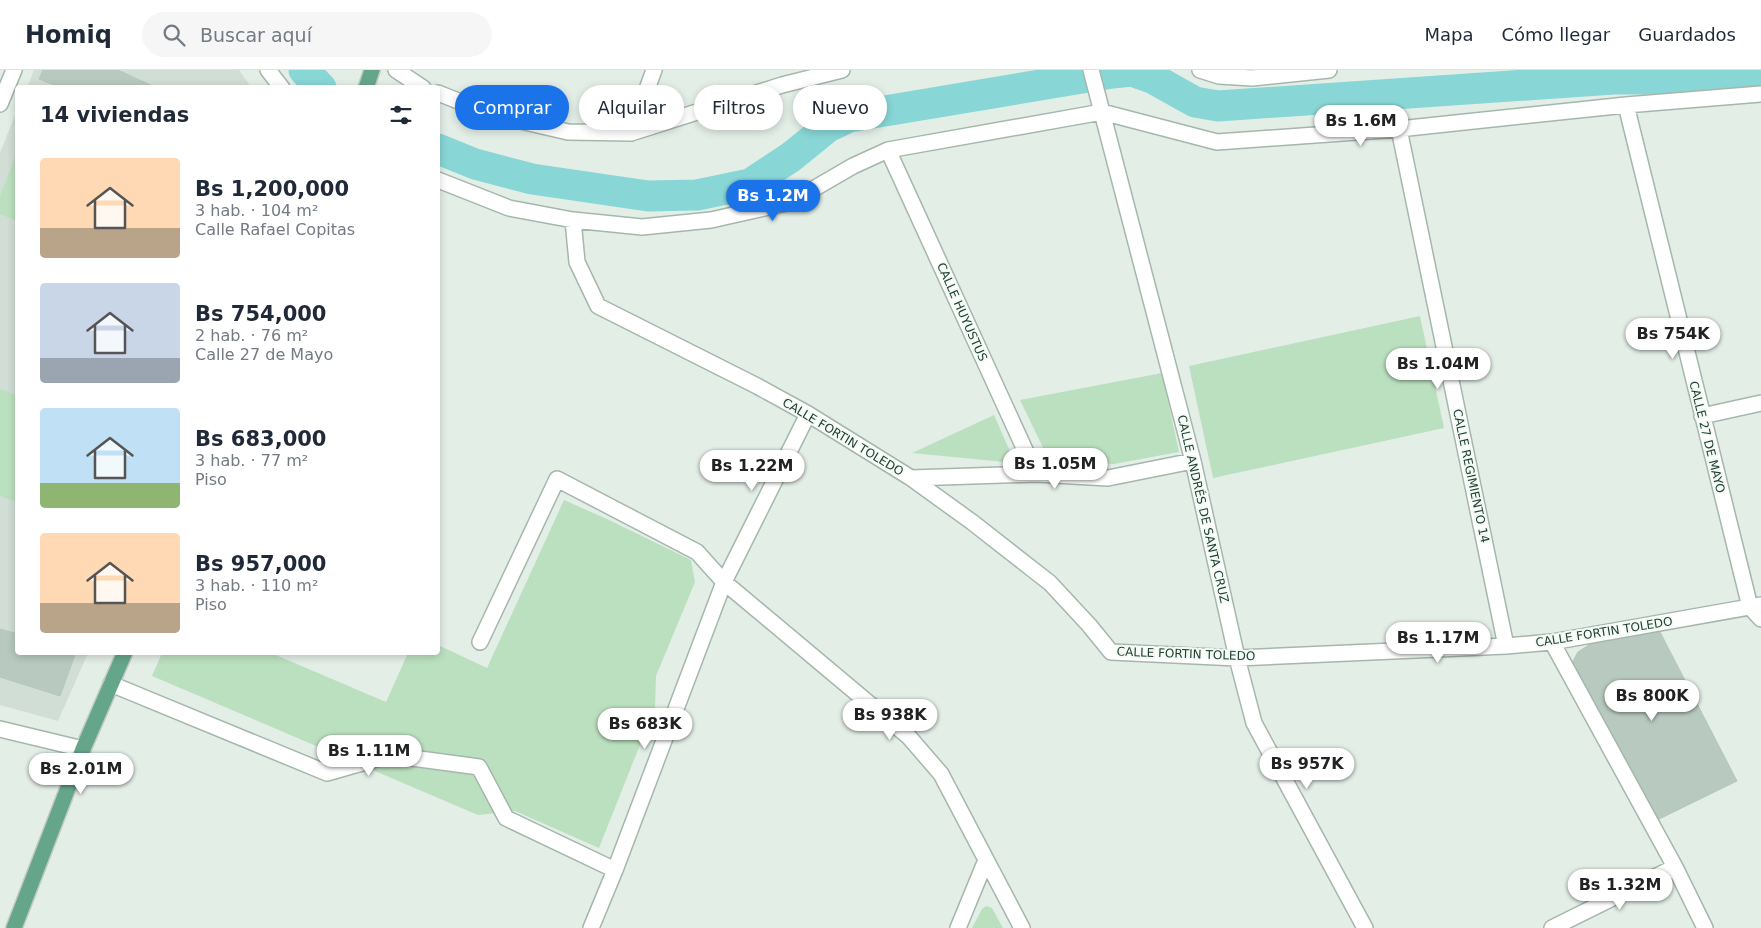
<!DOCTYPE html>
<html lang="es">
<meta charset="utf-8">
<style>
body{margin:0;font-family:"DejaVu Sans",sans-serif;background:#f6f6f7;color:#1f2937;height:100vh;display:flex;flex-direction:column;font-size:19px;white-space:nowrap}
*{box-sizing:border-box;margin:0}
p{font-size:16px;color:#747a83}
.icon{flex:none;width:28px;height:28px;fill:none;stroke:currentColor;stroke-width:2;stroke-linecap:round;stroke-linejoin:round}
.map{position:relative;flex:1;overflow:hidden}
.panel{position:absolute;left:15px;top:15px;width:425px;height:570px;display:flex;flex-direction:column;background:#fff;border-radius:5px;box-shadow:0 2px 8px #0003}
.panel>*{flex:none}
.banner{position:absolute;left:455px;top:15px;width:475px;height:45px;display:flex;gap:10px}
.price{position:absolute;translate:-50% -42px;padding:0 11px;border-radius:18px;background:#fff;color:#222;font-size:16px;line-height:32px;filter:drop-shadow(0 1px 2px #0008)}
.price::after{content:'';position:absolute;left:50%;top:30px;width:15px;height:11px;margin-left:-8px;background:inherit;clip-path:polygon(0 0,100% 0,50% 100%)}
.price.current{background:#1a73e8;color:#fff}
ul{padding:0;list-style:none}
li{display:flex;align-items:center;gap:15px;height:125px;padding:0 25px}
li span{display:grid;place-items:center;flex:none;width:140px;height:100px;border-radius:5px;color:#555}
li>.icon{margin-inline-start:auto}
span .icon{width:60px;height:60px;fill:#fffc;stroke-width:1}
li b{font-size:21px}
h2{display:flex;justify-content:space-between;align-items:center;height:60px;padding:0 25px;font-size:21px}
.chip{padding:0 18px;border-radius:22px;background:#fff;box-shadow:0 2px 8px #0003;font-size:18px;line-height:45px}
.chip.current{background:#1a73e8;color:#fff}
header{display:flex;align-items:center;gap:30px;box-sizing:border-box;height:70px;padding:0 25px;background:#fff;border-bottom:1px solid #e0e1e3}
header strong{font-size:24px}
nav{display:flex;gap:28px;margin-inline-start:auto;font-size:18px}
.search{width:350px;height:45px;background:#f6f6f7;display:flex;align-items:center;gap:12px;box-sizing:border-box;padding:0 18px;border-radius:28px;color:#747a83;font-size:19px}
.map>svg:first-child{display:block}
</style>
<header>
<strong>Homiq</strong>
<div class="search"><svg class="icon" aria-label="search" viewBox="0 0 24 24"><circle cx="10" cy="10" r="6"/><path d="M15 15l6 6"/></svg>Buscar aquí</div>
<nav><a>Mapa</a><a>Cómo llegar</a><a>Guardados</a></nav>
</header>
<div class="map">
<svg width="1761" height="858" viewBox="0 0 1761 858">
<rect width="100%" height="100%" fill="#e3eee7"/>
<!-- built -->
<path fill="#d1ded6" d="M34,0H239L251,17L27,18Z
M17,40L18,582L88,583L58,651L0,635V83Z"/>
<!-- green -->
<path fill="#bbe0bf" d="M17,82V151L0,144V126Z
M1420,246L1444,358L1213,408L1189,296Z
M1162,303L1179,382L1114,394L1049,390L1020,330Z
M0,319L17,325V432L0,426Z
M994,345L1015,393L912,383Z
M564,430L607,449L691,490L695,512L656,606L655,637L599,778L515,741L478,745L152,606L162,583H271L386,632L408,583L438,582V575L487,598Z
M986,836L992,838L1003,858H972L982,839Z"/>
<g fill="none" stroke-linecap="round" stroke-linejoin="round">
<!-- canal -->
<path stroke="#88d6d6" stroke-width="31" d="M304,0L321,18
M438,79L475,94L532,109L648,126L697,125L750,114L791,87L828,57L849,47L1112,3L1132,1L1152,8L1195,32L1218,36L1614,9H1761"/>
</g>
<!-- building -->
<path fill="#b8c9c0" stroke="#b5c8bd" d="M43,0H118L157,18H62L39,9Z
M0,559L18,564V582H76L60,626L0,607Z
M1659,560L1737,711L1651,753L1572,599L1574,589L1578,582L1592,573Z"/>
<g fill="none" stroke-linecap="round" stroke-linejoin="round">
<!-- minor casing -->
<g stroke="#a5b7ad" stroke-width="18">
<path id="minor" d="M268,0L282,18
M396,0L423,18
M1091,0L1193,391L1237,588L1254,653L1365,858
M1200,0L1219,6L1252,8L1329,0
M438,23L491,44L568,62L631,63L782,15L842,0
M0,34L14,0
M1626,35L1750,537L1761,549
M1399,59L1506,576
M631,63L654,0
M888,80L1036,404
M438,110L509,138L573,150L642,157L711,150L791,132L853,96L888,80L1102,42L1217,72L1399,59L1626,35L1761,24
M573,150L577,192L598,236L757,316L808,344L911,408L972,452L1050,513L1089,555L1111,582L1237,588L1506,576L1552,572L1761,535
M1702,346L1761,333
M911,408L1036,404L1108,408L1193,391
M480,572L557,409L697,482L724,512L909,667L941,704L1022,858
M1552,572L1675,797L1705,858
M111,614L327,703L390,685L479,697L506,748L615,800
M0,659L83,679
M591,858L615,800L724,512L808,344
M958,858L986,790
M1552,858L1675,797"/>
</g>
<!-- major casing -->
<g stroke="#c1cac6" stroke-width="18">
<path id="major" d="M366,18L372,0
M14,858L83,679L125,582"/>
</g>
<!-- minor -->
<use href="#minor" stroke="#fff" stroke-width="15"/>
<!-- major -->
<use href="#major" stroke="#65a68b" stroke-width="15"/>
</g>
<g text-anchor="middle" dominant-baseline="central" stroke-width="4" stroke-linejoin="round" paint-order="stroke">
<!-- street labels -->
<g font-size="12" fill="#214133" stroke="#f4faf6">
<text transform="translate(962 242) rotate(66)">CALLE HUYUSTUS</text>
<text transform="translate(843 367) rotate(31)">CALLE FORTIN TOLEDO</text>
<text transform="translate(1707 367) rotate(76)">CALLE 27 DE MAYO</text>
<text transform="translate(1471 406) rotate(78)">CALLE REGIMIENTO 14</text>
<text transform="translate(1203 439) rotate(77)">CALLE ANDRÉS DE SANTA CRUZ</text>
<text transform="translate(1604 562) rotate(-9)">CALLE FORTIN TOLEDO</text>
<text transform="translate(1186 584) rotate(2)">CALLE FORTIN TOLEDO</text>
</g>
</g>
</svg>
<b class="price" style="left:1361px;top:77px">Bs 1.6M</b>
<b class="price current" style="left:773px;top:152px">Bs 1.2M</b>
<b class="price" style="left:1673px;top:290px">Bs 754K</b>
<b class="price" style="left:1438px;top:320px">Bs 1.04M</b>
<b class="price" style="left:1055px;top:420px">Bs 1.05M</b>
<b class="price" style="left:752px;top:422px">Bs 1.22M</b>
<b class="price" style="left:1438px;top:594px">Bs 1.17M</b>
<b class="price" style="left:1652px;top:652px">Bs 800K</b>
<b class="price" style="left:890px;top:671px">Bs 938K</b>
<b class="price" style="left:645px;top:680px">Bs 683K</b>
<b class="price" style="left:369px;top:707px">Bs 1.11M</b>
<b class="price" style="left:1307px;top:720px">Bs 957K</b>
<b class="price" style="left:81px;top:725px">Bs 2.01M</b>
<b class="price" style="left:1620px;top:841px">Bs 1.32M</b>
<div class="banner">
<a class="chip current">Comprar</a>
<a class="chip">Alquilar</a>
<a class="chip">Filtros</a>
<a class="chip">Nuevo</a>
</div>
<section class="panel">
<h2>14 viviendas<svg class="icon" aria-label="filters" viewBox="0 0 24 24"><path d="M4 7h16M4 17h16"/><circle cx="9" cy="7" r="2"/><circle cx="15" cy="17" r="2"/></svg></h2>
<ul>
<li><span style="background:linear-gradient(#ffd9b3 70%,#b9a48a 0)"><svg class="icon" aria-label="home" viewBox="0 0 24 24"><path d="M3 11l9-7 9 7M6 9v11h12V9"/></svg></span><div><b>Bs 1,200,000</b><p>3 hab. · 104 m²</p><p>Calle Rafael Copitas</p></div></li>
<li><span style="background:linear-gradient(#c9d6e8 75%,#9aa5b1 0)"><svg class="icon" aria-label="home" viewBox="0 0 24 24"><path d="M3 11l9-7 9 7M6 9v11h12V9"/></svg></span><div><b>Bs 754,000</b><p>2 hab. · 76 m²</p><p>Calle 27 de Mayo</p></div></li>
<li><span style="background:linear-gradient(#bfe0f5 75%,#8fb573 0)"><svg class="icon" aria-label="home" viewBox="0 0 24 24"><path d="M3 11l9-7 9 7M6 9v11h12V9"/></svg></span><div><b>Bs 683,000</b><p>3 hab. · 77 m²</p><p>Piso</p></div></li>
<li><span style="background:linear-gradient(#ffd9b3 70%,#b9a48a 0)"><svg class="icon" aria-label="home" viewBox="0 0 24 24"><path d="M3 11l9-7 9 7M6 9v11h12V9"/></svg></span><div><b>Bs 957,000</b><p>3 hab. · 110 m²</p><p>Piso</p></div></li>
</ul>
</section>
</div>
